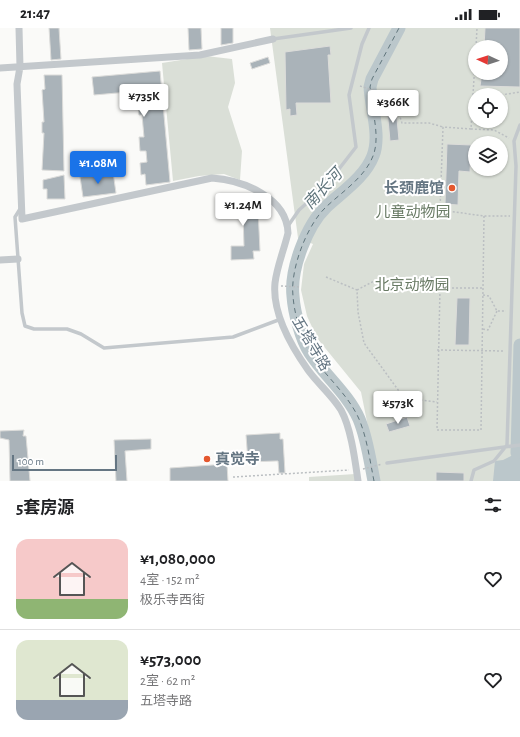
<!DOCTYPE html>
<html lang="zh">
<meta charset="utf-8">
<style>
body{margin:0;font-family:"Alegreya Sans","Noto Sans SC",sans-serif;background:#f2f2f2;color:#202124;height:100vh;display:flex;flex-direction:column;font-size:15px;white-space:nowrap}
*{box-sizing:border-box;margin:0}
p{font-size:13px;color:#757577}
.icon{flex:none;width:22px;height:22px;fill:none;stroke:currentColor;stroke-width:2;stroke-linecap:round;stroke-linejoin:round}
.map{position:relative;height:453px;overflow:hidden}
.side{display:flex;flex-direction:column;background:#fff;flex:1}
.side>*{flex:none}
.needle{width:26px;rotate:273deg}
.buttons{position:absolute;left:468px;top:12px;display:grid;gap:8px}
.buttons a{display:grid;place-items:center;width:40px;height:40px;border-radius:50%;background:#fff;box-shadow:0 1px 3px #0004;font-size:20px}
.scale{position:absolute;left:12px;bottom:10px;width:105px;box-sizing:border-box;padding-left:4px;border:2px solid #657683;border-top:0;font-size:11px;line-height:14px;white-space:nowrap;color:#657683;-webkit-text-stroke:3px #fff;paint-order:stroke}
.price{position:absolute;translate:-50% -34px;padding:0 9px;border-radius:4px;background:#fff;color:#222;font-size:13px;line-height:26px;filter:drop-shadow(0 1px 2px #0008)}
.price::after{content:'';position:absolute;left:50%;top:24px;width:12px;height:9px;margin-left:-6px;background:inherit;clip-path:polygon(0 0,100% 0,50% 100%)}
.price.current{background:#1a73e8;color:#fff}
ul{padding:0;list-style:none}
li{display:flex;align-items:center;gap:12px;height:100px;padding:0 16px}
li+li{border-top:1px solid #e0e0e0}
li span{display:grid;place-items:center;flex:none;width:112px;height:80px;border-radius:12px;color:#555}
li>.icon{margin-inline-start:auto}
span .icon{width:48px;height:48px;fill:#fffc;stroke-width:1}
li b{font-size:17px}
h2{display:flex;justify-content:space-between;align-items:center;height:48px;padding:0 16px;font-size:17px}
.status{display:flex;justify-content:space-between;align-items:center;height:28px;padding:0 20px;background:#fff;direction:ltr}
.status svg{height:11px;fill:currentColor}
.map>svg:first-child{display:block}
</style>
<div class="status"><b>21:47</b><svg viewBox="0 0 49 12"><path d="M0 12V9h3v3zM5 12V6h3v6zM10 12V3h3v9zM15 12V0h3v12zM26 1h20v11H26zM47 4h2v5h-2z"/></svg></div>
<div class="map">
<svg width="520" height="453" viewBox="0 0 520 453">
<rect width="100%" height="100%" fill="#fafaf8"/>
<!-- green -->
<path fill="#dadfd7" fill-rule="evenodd" d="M270,0H520V453H379L361,364L317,310L307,288L301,262L304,236L313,216L298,210ZM475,19H501V45H475ZM475,67H501V93H475ZM475,115H501V141H475Z
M206,28L232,31L235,55L228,79L242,123L240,152L224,146L199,148L173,153L162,35Z
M355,446L357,453H309V449Z"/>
<!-- water -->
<path fill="#bbc7cb" d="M517,425H520V453H493L495,433L503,432Z"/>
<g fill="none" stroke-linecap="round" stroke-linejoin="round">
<!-- river -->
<path stroke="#bbc7cb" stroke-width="13" d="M517,425L520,317
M374,453C370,433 367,410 359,391C348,366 325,348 310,325C301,311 294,284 293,268C290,241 307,197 326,179C342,164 365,149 373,128C381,108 371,80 370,59L372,51L399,0"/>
<!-- ferry -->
<path stroke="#60757c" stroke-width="1" stroke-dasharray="5 4" stroke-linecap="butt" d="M374,453C370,433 367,410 359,391C348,366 325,348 310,325C301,311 294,284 293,268C290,241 307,197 326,179C342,164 365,149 373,128C381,108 371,80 370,59L372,51L399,0"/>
</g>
<!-- building -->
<path fill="#aab3b9" stroke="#dcdcda" d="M49,0H59L61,31L51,32Z
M188,0H201L202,21L189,22Z
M221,0H233V15L221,17Z
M485,0H520V59L480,58L482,45H501V19H484Z
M330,18L331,27H328L331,75H296L297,87L290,88V81L286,82L285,24Z
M268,29L270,35L252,41L250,35Z
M160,43L170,154L146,157L145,146L141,147L140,135L147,134L146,123H140L139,109H144L142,87H139L138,76L141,74L140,63L94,67L92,49Z
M44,47H62L64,143L42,142L44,105H42V94H44L42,62L45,61Z
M396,80L399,112L390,113L387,81Z
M447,116L471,117L470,144L459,143L458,177L445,176Z
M113,144L116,165L83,169L80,149Z
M64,147L65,171H47V161H43V152Z
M217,173H251L252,181H258L260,223H253L254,231L231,232V218H244L243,187L217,186Z
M457,270H470L469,317H455Z
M407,389L410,398L389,404L386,396Z
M24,402L23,408H26L30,453H10L9,412L0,410V403Z
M280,405V411H283L285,445H279L278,433H276L248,434L246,407Z
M151,411V421L125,423L127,453H116L114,412Z
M227,436L228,453H170V440Z
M436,444L464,445V453H436Z"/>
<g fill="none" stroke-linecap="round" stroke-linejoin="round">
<!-- path -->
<path stroke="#bbbfc2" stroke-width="1.5" stroke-dasharray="2 2" stroke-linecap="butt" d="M476,19L477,0
M475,33L471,101L494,102L509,110
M360,58L382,65
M401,66L399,86L402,95H429L443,99
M501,67L520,64
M471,101L443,99L440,182L484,188H510
M326,249L357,262L358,284L364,315L404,370L437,374
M281,258L301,259
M440,260H482
M357,262L376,252L437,249L440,260L437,402H481L484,188
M483,267L489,268L497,283H506
M483,301L488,302L497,283
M437,322L505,323
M363,441L382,436
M233,449L349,442"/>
<!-- lane -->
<path stroke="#c3c8cc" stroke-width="3.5" d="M273,11L351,0
M20,181L15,189L22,285L25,298L34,301H67L81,306L104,320L233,309L281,291
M288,198L299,182L325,159L356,119L349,67L362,16L369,0
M387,435L520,417
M471,453L474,442L494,433L507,417L516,138L514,113L520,97"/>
<!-- street -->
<path stroke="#c3c8cc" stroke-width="7" d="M19,0L20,39L17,56L22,191L212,150C242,152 287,169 288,205C284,222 277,238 275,255C272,285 291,318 308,342C318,356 332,367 341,382C351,400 355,432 358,453
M0,40L200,27L273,11
M0,232L18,231"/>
</g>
<!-- markers -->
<g fill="#e4572e" stroke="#fff" stroke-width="1.5">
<circle cx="452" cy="160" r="4"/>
<circle cx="207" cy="431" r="4"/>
</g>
<g text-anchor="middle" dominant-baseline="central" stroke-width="4" stroke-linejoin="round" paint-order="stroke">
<!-- poi labels -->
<g font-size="15" font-weight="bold" fill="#657683" stroke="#fff" text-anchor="end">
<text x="444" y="160">长颈鹿馆</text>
<text x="215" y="431" text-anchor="start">真觉寺</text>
</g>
<!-- park labels -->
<g font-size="15" fill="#687a64" stroke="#fff">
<text x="413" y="184">儿童动物园</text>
<text x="412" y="257">北京动物园</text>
</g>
<!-- street labels -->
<g font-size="15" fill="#657683" stroke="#fff">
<text transform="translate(311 316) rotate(59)">五塔寺路</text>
</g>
<!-- water labels -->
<g font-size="16" font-style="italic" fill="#60757c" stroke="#fff">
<text transform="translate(323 161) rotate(-47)">南长河</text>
</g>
</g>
</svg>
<div class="buttons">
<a><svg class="needle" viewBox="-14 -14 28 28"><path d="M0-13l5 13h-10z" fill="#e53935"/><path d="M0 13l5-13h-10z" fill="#757577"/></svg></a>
<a><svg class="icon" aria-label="locate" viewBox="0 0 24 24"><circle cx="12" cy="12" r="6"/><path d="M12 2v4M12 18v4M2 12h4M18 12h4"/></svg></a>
<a><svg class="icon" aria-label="layers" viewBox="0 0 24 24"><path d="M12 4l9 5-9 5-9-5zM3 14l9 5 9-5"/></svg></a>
</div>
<div class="scale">100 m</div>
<b class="price" style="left:144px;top:90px">¥735K</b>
<b class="price" style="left:393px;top:96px">¥366K</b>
<b class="price current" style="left:98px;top:157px">¥1.08M</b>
<b class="price" style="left:243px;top:199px">¥1.24M</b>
<b class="price" style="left:398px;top:397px">¥573K</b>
</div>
<section class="side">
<h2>5套房源<svg class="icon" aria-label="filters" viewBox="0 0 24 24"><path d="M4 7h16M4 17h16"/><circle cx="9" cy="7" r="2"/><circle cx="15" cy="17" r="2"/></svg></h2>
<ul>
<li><span style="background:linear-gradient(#f6c9c9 75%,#8fb573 0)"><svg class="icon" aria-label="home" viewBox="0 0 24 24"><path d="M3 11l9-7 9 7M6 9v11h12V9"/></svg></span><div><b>¥1,080,000</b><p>4室 · 152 m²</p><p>极乐寺西街</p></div><svg class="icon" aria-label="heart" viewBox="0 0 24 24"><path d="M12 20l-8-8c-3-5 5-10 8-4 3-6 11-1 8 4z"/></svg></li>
<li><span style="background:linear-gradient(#dfe7d0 75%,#9aa5b1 0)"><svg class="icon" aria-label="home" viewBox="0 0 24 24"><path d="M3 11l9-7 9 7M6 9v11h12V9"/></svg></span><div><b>¥573,000</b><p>2室 · 62 m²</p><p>五塔寺路</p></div><svg class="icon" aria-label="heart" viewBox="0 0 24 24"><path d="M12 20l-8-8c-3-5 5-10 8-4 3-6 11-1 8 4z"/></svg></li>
</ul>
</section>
